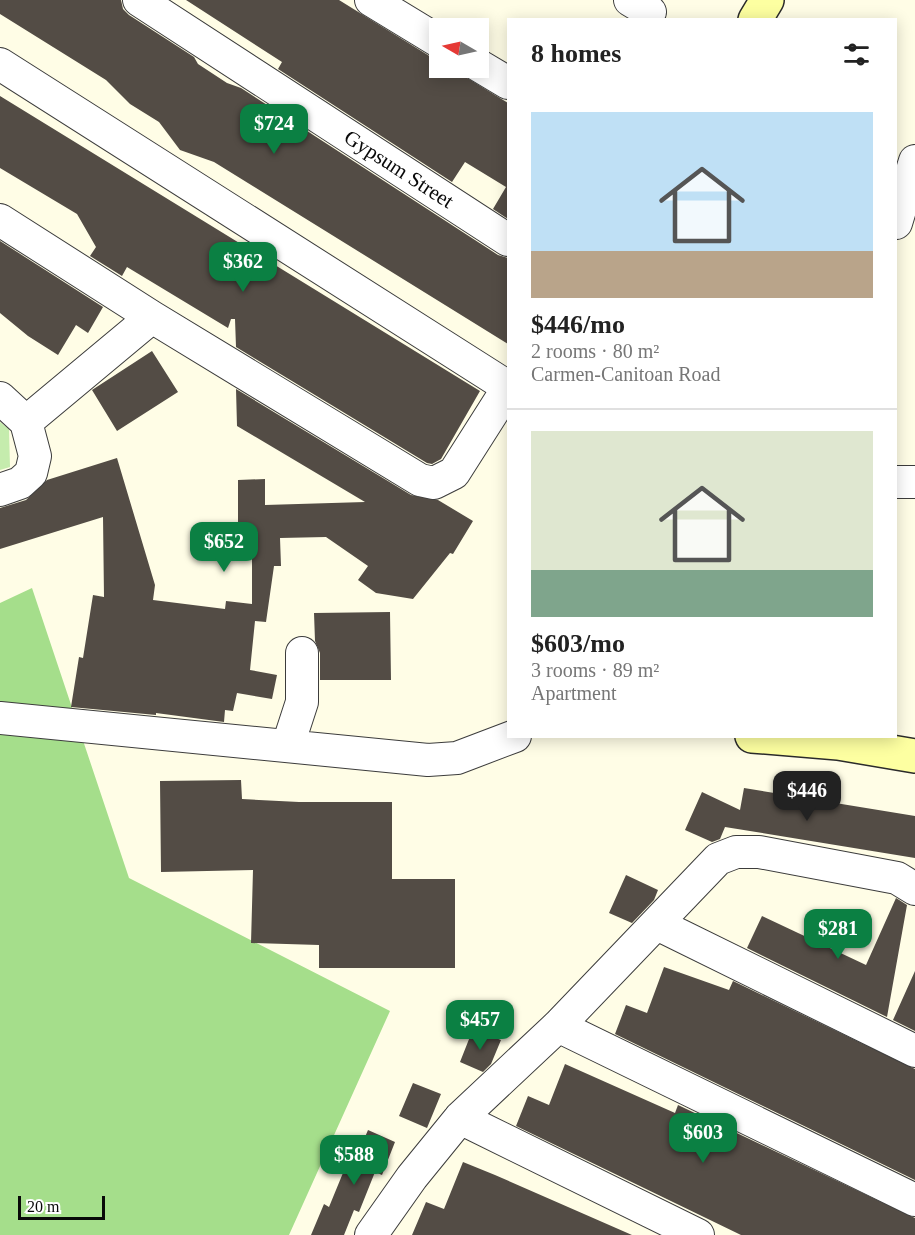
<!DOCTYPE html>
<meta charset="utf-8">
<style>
body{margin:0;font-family:"Times New Roman",serif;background:#f6f6f6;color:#222;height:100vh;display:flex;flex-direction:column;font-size:22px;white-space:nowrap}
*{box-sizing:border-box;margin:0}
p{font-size:20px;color:#767676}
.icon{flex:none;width:33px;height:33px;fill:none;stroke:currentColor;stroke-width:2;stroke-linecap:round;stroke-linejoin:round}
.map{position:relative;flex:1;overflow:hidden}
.details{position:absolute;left:507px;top:18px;width:390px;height:720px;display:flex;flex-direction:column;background:#fff;border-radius:0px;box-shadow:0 3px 15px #0003}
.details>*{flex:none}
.needle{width:39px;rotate:279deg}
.fabs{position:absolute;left:429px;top:18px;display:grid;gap:12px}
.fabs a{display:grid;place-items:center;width:60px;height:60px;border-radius:0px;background:#fff;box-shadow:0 3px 15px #0003;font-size:30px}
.scale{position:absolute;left:18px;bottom:15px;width:87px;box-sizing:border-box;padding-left:6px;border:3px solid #090909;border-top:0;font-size:16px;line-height:21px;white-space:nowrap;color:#090909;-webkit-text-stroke:4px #fff;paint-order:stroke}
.price{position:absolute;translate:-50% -51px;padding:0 14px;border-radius:12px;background:#0b8043;color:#fff;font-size:20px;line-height:39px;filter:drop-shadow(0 2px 3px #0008)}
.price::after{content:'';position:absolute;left:50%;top:36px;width:18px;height:14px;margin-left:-9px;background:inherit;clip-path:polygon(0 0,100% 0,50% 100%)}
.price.selected{background:#222;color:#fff}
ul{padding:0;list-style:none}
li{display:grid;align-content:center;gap:12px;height:318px;padding:0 24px}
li+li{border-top:2px solid #e0e0e0}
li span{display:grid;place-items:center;height:186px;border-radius:0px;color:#555}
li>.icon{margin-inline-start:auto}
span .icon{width:108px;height:108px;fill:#fffc;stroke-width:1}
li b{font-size:26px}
h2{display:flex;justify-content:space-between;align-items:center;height:72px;padding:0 24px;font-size:26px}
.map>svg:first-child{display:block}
</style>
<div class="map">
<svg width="915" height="1235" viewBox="0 0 915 1235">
<rect width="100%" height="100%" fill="#fffde6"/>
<!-- green -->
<path fill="#c5ecad" d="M0,422L9,429L10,467L0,470Z"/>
<!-- forest -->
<path fill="#a5de8b" d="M32,588L129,878L390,1011L289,1235H0V603Z"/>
<!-- building -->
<path fill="#534c45" d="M0,0H121L123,9L129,15L194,57L198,64L227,83L241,88L498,255L508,258V344L214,162L180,150L159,122L130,104L106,80L0,14Z
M186,0H339L431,57L440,60V68H451L508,103V219L493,209L506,187L465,162L452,182L278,69L282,62Z
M0,96L480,391L441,459L432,464L427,463L236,347L235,319H231L228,328L127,267L122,276L90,256L96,247L77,214L0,168Z
M0,241L103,307L88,333L76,325L58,355L28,336L0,313Z
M152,351L178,392L117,431L92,390Z
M236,389L411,495L438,500L473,521L453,554L450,553L413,599L376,593L358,580L368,566L326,537L280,538L281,566H274L266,622L255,621L250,670L277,675L272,699L237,693L233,711L225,710L224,722L156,713V715L71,707L79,657L83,658L93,595L104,597L103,517L0,549V508L26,500L47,480L117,458L155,585L153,600L225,609L226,601L252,604V541H238V480L265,479V505L365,502L237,426Z
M390,612L391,680H320V653L315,641L314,613Z
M241,780L242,799L299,802H392V879H455V968H319V945L251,943L253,870L161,872L160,781Z
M744,788L915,816V858L725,827L720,839L712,842L685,830L702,792L740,810Z
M626,875L658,890L654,900L632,923L609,913Z
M896,898L907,905L887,1017L747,948L762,916L866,965Z
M664,967L729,990L733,981L915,1069V1180L615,1034L626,1005L647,1013Z
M915,971V1031L893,1020Z
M473,1029L501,1040L491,1064L483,1072L460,1062Z
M565,1064L675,1113L678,1105L915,1218V1235H741L516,1126L528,1096L549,1105Z
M413,1083L441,1094L427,1128L399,1116Z
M368,1130L395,1142L382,1175L375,1172L359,1212L354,1210L344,1235H311L324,1204L329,1207L345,1168L351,1170Z
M463,1162L495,1175L632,1235H412L426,1202L444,1209Z"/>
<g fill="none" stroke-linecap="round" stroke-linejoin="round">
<!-- street casing -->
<g stroke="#3c3c3c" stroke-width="34">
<path id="street" d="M139,0L508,240
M371,0L440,42
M630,0L650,12
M0,64L508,387
M478,65L508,83
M0,220L152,317L420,480L434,483L454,473L508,388
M896,223L915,161
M0,398L26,422L35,456L31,473L20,483L0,490
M26,422L152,317
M896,482H915
M0,718L428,760L457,758L515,736
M288,745L302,702V653
M657,924L915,1051
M558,1026L915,1200
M460,1118L698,1235
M371,1235L412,1177L460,1118L558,1026L718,859L736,852H759L897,878L915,889"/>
</g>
<!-- secondary casing -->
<g stroke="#2b2b2b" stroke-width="36">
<path id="secondary" d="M755,20L767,0
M752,736L838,743L915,756"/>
</g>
<!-- street -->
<use href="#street" stroke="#fff" stroke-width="32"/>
<!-- secondary -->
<use href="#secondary" stroke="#fdffa1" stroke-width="33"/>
</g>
<g text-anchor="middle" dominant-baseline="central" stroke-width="6" stroke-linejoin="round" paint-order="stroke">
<!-- street labels -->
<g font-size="21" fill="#090909" stroke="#fff">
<text transform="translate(399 169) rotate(33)">Gypsum Street</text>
</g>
</g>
</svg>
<div class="fabs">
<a><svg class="needle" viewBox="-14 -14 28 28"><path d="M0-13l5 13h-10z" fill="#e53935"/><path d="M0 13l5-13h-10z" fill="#767676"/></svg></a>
</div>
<div class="scale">20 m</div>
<b class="price" style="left:274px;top:155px">$724</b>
<b class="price" style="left:243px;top:293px">$362</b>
<b class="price" style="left:224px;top:573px">$652</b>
<b class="price selected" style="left:807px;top:822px">$446</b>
<b class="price" style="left:838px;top:960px">$281</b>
<b class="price" style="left:480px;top:1051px">$457</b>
<b class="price" style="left:703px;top:1164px">$603</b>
<b class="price" style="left:354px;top:1186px">$588</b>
<section class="details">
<h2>8 homes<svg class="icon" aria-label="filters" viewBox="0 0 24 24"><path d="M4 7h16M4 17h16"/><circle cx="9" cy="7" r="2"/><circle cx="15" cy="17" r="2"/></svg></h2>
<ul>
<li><span style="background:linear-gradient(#bfe0f5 75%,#b9a48a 0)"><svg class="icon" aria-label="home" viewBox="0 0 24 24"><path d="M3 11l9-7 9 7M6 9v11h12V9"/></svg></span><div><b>$446/mo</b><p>2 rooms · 80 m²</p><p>Carmen-Canitoan Road</p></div></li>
<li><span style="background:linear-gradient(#dfe7d0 75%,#7fa58c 0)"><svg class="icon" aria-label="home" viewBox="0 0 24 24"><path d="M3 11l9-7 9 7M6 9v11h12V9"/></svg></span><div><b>$603/mo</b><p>3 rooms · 89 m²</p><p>Apartment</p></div></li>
</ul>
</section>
</div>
